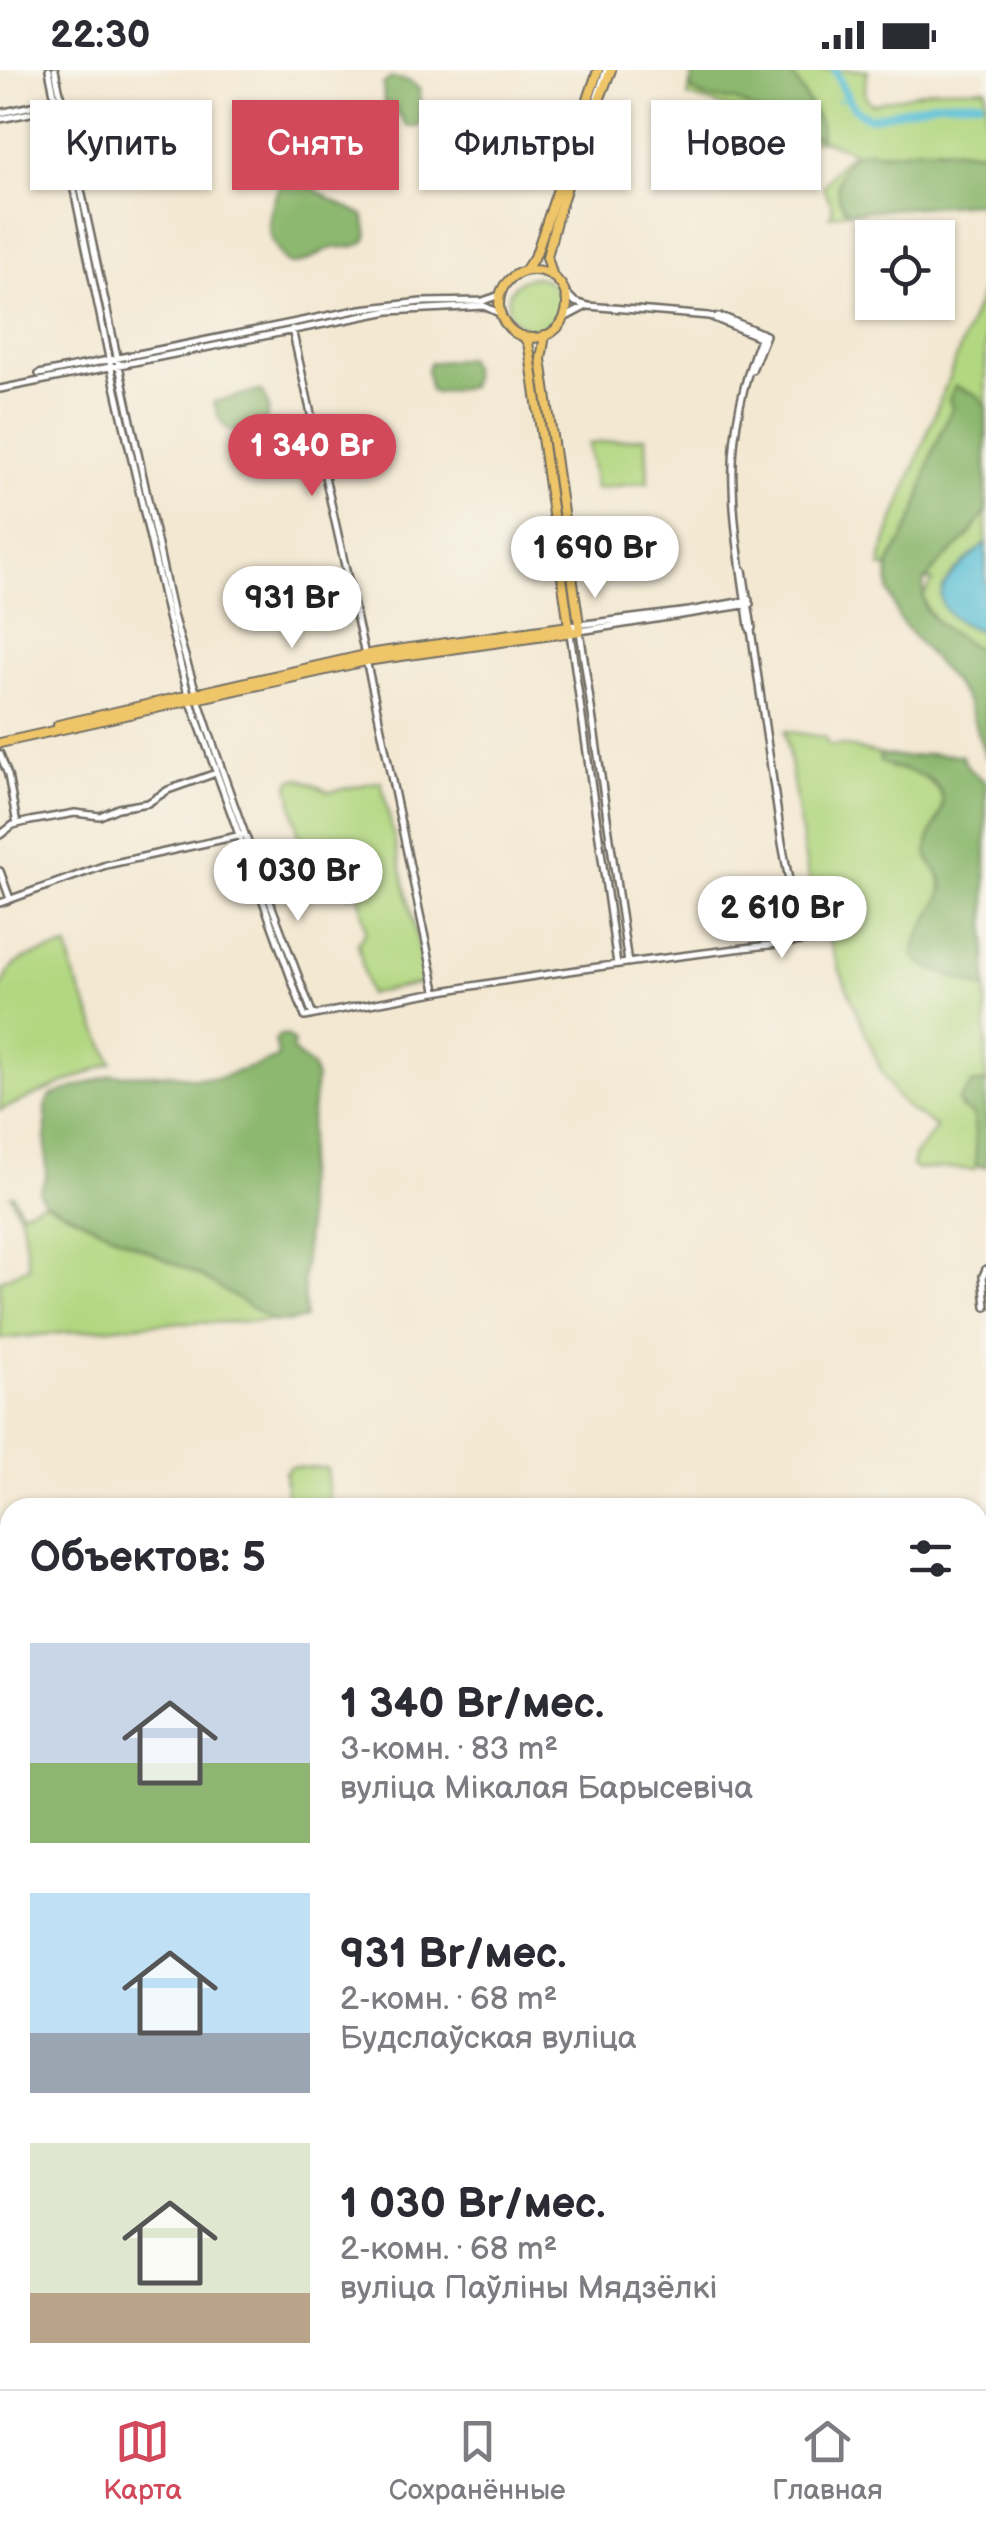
<!DOCTYPE html>
<html lang="ru">
<meta charset="utf-8">
<style>
body{margin:0;font-family:"Balsamiq Sans",sans-serif;background:#f2f2f3;color:#2b2b33;height:100vh;display:flex;flex-direction:column;font-size:38px;white-space:nowrap}
*{box-sizing:border-box;margin:0}
p{font-size:32px;color:#7c7c81}
.icon{flex:none;width:55px;height:55px;fill:none;stroke:currentColor;stroke-width:2;stroke-linecap:round;stroke-linejoin:round}
.map{position:relative;flex:1;overflow:hidden}
.details{position:absolute;left:0px;top:1428px;width:988px;height:892px;display:flex;flex-direction:column;background:#fff;border-radius:30px 30px 0 0;box-shadow:0 2px 8px #0004}
.details>*{flex:none}
.guide{position:absolute;left:30px;top:30px;width:928px;height:90px;display:flex;gap:20px}
.controls{position:absolute;left:855px;top:150px;display:grid;gap:20px}
.controls a{display:grid;place-items:center;width:100px;height:100px;border-radius:0px;background:#fff;box-shadow:0 2px 8px #0004;font-size:50px}
.price{position:absolute;translate:-50% -85px;padding:0 22px;border-radius:35px;background:#fff;color:#222;font-size:32px;line-height:65px;filter:drop-shadow(0 2px 5px #0008)}
.price::after{content:'';position:absolute;left:50%;top:60px;width:30px;height:22px;margin-left:-15px;background:inherit;clip-path:polygon(0 0,100% 0,50% 100%)}
.price.active{background:#d1495b;color:#fff}
ul{padding:0;list-style:none}
li{display:flex;align-items:center;gap:30px;height:250px;padding:0 30px}
li span{display:grid;place-items:center;flex:none;width:280px;height:200px;border-radius:0px;color:#555}
li>.icon{margin-inline-start:auto}
span .icon{width:120px;height:120px;fill:#fffc;stroke-width:1}
li b{font-size:42px}
h2{display:flex;justify-content:space-between;align-items:center;height:120px;padding:0 30px;font-size:42px}
.chip{padding:0 35px;border-radius:0px;background:#fff;box-shadow:0 2px 8px #0004;font-size:35px;line-height:90px}
.chip.active{background:#d1495b;color:#fff}
.status{display:flex;justify-content:space-between;align-items:center;height:70px;padding:0 50px;background:#fff;direction:ltr}
.status svg{height:28px;fill:currentColor}
.menu{display:flex;justify-content:space-around;align-items:center;height:140px;border-top:2px solid #e1e1e2;background:#fff;font-size:28px;color:#7c7c81}
.menu a{display:grid;justify-items:center;gap:5px}
.menu .active{color:#d1495b}
.map>svg:first-child{display:block}
</style>
<div class="status"><b>22:30</b><svg viewBox="0 0 49 12"><path d="M0 12V9h3v3zM5 12V6h3v6zM10 12V3h3v9zM15 12V0h3v12zM26 1h20v11H26zM47 4h2v5h-2z"/></svg></div>
<div class="map">
<svg width="986" height="2319" viewBox="0 0 986 2319">
<rect width="100%" height="100%" fill="#f7f3e8"/>
<filter id="ink" filterUnits="userSpaceOnUse"><feTurbulence type="fractalNoise" baseFrequency=".01" numOctaves="2"/><feDisplacementMap in="SourceGraphic" scale="20" xChannelSelector="R" yChannelSelector="G"/><feConvolveMatrix kernelMatrix="1 2 1 2 8 2 1 2 1" color-interpolation-filters="sRGB"/></filter>
<filter id="wash" filterUnits="userSpaceOnUse"><feTurbulence type="fractalNoise" baseFrequency=".0048" numOctaves="4" result="noise"/><feDisplacementMap in="SourceGraphic" scale="40" xChannelSelector="R" yChannelSelector="G"/><feGaussianBlur stdDeviation="2.25" result="paint"/><feColorMatrix in="noise" values="0 0 0 0 0 0 0 0 0 0 0 0 0 0 0 0 0 1.4 0 .05"/><feComposite in="paint" operator="in"/></filter>
<g filter="url(#wash)">
<rect width="100%" height="100%" fill="#f3e8d2"/>
<!-- green -->
<path fill="#b2d781" stroke="#6e8156" stroke-width="2.5" d="M790,0H868C866,12 861,26 872,34L933,19L986,18V82L940,78L888,83L861,82L843,138L849,142L830,146C836,134 827,128 823,118L831,104L853,81L825,71H814L748,43L688,27L690,16L694,22L708,28L736,31L789,57L820,68L821,55Z
M508 233a26 26 0 1 1 52 0a26 26 0 1 1-52 0Z
M986,211V472C971,489 945,503 941,526L954,548L986,564V584C963,570 927,555 923,526L933,511L881,497V487L892,455Z
M646,367L648,412L595,419L588,374Z
M785,661L825,667L828,676L841,675L882,685L880,687L891,698L917,702L940,721L943,732L941,742L932,761L930,793C958,816 929,850 915,875L920,893L986,919V1013H973L958,1031L961,1038L974,1046L977,1096L973,1100L948,1098L917,1100L912,1096L914,1086L937,1057L908,1039L895,1025L881,1000L838,896L807,802Z
M300,708L329,722L381,711L426,908L423,913L368,924L358,873L366,861L359,824L349,826L339,783L299,767L289,716L291,710Z
M68,877L73,903L112,993L0,1040V916L4,914C11,885 43,883 68,877Z
M13,1124L21,1142L44,1132L199,1205L273,1251L150,1254L0,1269V1210L29,1197L22,1151L10,1125Z
M290,1397L327,1398L329,1434L327,1436L287,1437L285,1402Z
M986,1645V1785L985,1787L978,1782V1651Z
M0,1853H10V1984H0Z"/>
<!-- forest -->
<path fill="#8db86f" stroke="#5c724d" stroke-width="2.5" d="M694,0H790L821,55L820,68L789,57L736,31L708,28L694,22L690,16Z
M391,8L410,11L419,19L422,53L417,57H408L396,40L384,32L383,14Z
M920,78L986,82V137L976,133L849,142C839,134 836,125 838,113C840,100 848,85 862,82C869,80 879,83 887,83C898,82 909,80 920,78Z
M291,109L308,115L332,130L363,145C365,152 369,161 367,168C362,180 341,176 330,179C318,182 308,194 294,194C284,194 282,187 277,179C274,174 271,171 270,165C266,150 275,124 282,111Z
M467,288C472,296 474,309 470,317L435,323L430,320L427,300L430,293Z
M955,316L977,325L986,337V441L969,466L946,487L924,511C923,519 922,529 925,537C933,556 969,573 986,584V688L968,633L957,617L899,549L889,522L888,495L902,471L916,441L933,381L952,338L949,329Z
M258,321H262C271,337 273,353 252,358C245,360 235,363 229,360C220,356 216,341 214,332Z
M933,684L961,685L969,699L986,712V919C965,909 929,904 914,886C913,864 936,844 942,822C948,804 927,798 927,781C927,764 940,752 942,737C947,699 898,704 879,691L882,685L906,687Z
M280,965H287L294,973L292,980L312,997L316,1009L303,1121L307,1159L303,1211L305,1248L287,1252L273,1251L199,1205L44,1132L39,1122L46,1107V1033L52,1025L112,1005L170,1004L195,1008H218L276,989L278,985L275,970Z
M973,1013H986V1097L977,1096L976,1092L974,1046L962,1038L958,1031Z"/>
<!-- water -->
<path fill="#59bfd7" stroke="#427581" stroke-width="2.5" d="M986,472V564C976,559 964,556 956,549C915,522 968,493 986,472Z"/>
<g fill="none" stroke-linecap="round" stroke-linejoin="round">
<!-- stream -->
<path stroke="#59bfd7" stroke-width="2.5" d="M838,31L847,25"/>
<!-- river -->
<path stroke="#59bfd7" stroke-width="8" d="M835,0C844,18 850,43 871,48L937,32L980,31"/>
</g>
</g>
<g filter="url(#ink)">
<g fill="none" stroke-linecap="round" stroke-linejoin="round">
<!-- minor casing -->
<g stroke="#716d65" stroke-width="10">
<path id="minor" d="M49,0L113,307L168,547L188,624L305,947C472,912 641,890 811,870L791,821
M55,0L173,545C211,681 263,813 313,945
M597,27L606,0
M0,43L55,31
M0,49L56,38
M565,222L575,232L588,236L709,246L764,269
M566,247L585,237
M718,247L726,248L766,265L752,300
M292,259L375,630L436,920
M762,263C743,311 731,365 733,416C734,463 743,510 749,557L751,560L782,773L791,821
M39,304L361,239L421,232L483,231L500,225
M0,319L389,241L484,236L501,244
M743,500L752,558
M0,684L8,705L17,754
M0,765L13,755L30,751L75,743L100,746L118,738L148,733L168,720L216,703
M0,801L10,829
M793,832L806,871
M0,833L106,795L242,765
M776,871L805,867
M628,893L580,561L750,534
M617,894L569,556L689,541L749,530
M986,1199L983,1206L986,1237
M978,1817L986,1797
M978,1846L986,1849
M978,2021L981,2052
M448,2310L449,2319
M488,2310L489,2319
M527,2310L528,2319
M640,2310L641,2319
M719,2310L720,2319
M762,2310L763,2319
M303,2319L346,2314
M566,2319L567,2310
M800,2319L847,2314"/>
</g>
<!-- major casing -->
<g stroke="#716d65" stroke-width="12">
<path id="major" d="M499 234a34 34 0 1 1 68 0a34 34 0 1 1-68 0Z
M525,201L536,184L598,0
M553,207L547,187L556,151L575,91L611,0
M58,655L374,583L569,556L530,284L528,273L523,266
M0,673L366,591L580,561L541,289L545,265
M986,2052H981L986,2093
M0,2180L10,2194
M92,2310L97,2319"/>
</g>
<!-- minor -->
<use href="#minor" stroke="#fff" stroke-width="5"/>
<!-- major -->
<use href="#major" stroke="#eec569" stroke-width="8"/>
</g>
</g>
</svg>
<div class="controls">
<a><svg class="icon" aria-label="locate" viewBox="0 0 24 24"><circle cx="12" cy="12" r="6"/><path d="M12 2v4M12 18v4M2 12h4M18 12h4"/></svg></a>
</div>
<b class="price active" style="left:312px;top:429px">1 340 Br</b>
<b class="price" style="left:595px;top:531px">1 690 Br</b>
<b class="price" style="left:292px;top:581px">931 Br</b>
<b class="price" style="left:298px;top:854px">1 030 Br</b>
<b class="price" style="left:782px;top:891px">2 610 Br</b>
<div class="guide">
<a class="chip">Купить</a>
<a class="chip active">Снять</a>
<a class="chip">Фильтры</a>
<a class="chip">Новое</a>
</div>
<section class="details">
<h2>Объектов: 5<svg class="icon" aria-label="filters" viewBox="0 0 24 24"><path d="M4 7h16M4 17h16"/><circle cx="9" cy="7" r="2"/><circle cx="15" cy="17" r="2"/></svg></h2>
<ul>
<li><span style="background:linear-gradient(#c9d6e8 60%,#8fb573 0)"><svg class="icon" aria-label="home" viewBox="0 0 24 24"><path d="M3 11l9-7 9 7M6 9v11h12V9"/></svg></span><div><b>1 340 Br/мес.</b><p>3-комн. · 83 m²</p><p>вуліца Мікалая Барысевіча</p></div></li>
<li><span style="background:linear-gradient(#bfe0f5 70%,#9aa5b1 0)"><svg class="icon" aria-label="home" viewBox="0 0 24 24"><path d="M3 11l9-7 9 7M6 9v11h12V9"/></svg></span><div><b>931 Br/мес.</b><p>2-комн. · 68 m²</p><p>Будслаўская вуліца</p></div></li>
<li><span style="background:linear-gradient(#dfe7d0 75%,#b9a48a 0)"><svg class="icon" aria-label="home" viewBox="0 0 24 24"><path d="M3 11l9-7 9 7M6 9v11h12V9"/></svg></span><div><b>1 030 Br/мес.</b><p>2-комн. · 68 m²</p><p>вуліца Паўліны Мядзёлкі</p></div></li>
</ul>
</section>
</div>
<nav class="menu">
<a class="active"><svg class="icon" aria-label="map" viewBox="0 0 24 24"><path d="M3 6l6-2 6 2 6-2v14l-6 2-6-2-6 2zM9 4v14M15 6v14"/></svg>Карта</a>
<a><svg class="icon" aria-label="saved" viewBox="0 0 24 24"><path d="M7 4h10v16l-5-4-5 4z"/></svg>Сохранённые</a>
<a><svg class="icon" aria-label="home" viewBox="0 0 24 24"><path d="M3 11l9-7 9 7M6 9v11h12V9"/></svg>Главная</a>
</nav>
